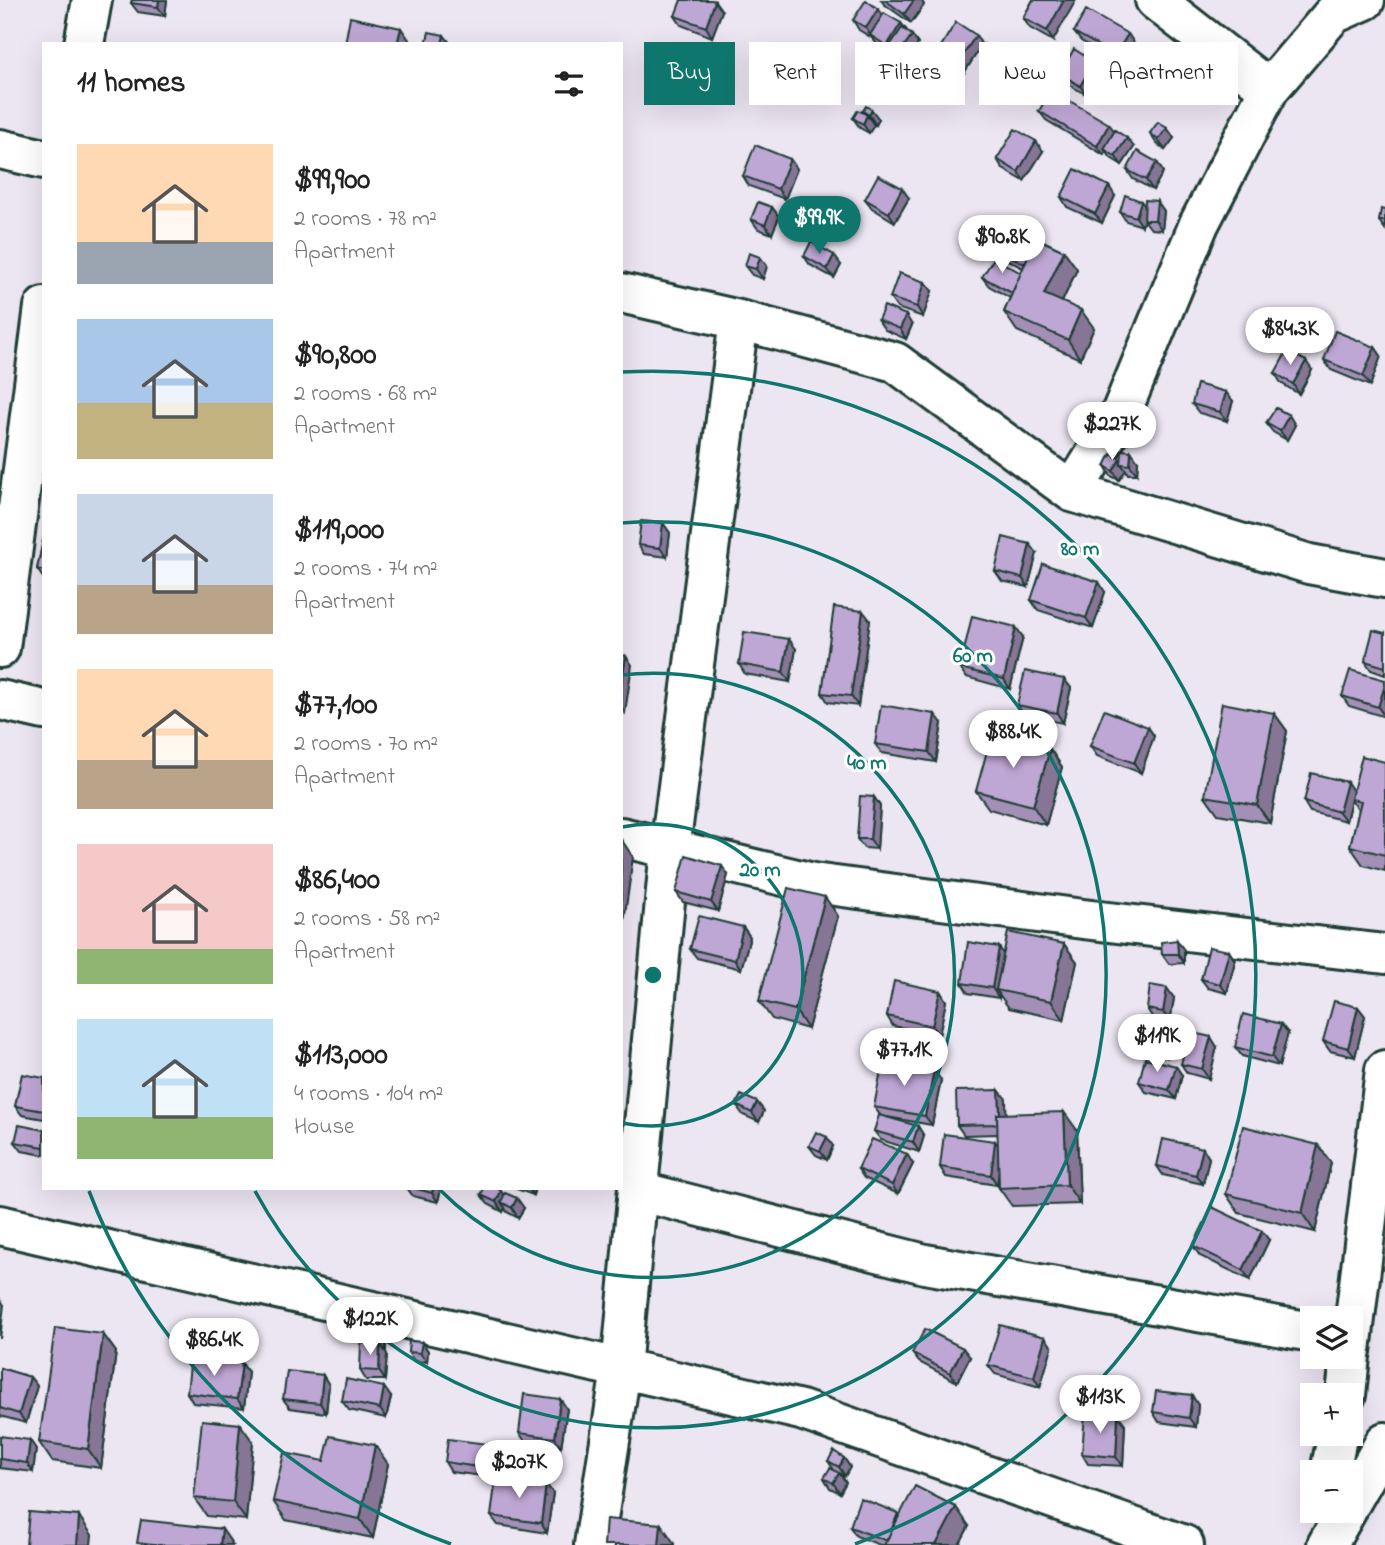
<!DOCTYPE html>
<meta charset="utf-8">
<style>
body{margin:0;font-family:"Indie Flower",sans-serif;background:#f6f6f6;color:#222;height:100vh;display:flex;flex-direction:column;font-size:26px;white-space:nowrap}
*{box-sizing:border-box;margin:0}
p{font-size:23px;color:#767676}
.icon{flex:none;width:38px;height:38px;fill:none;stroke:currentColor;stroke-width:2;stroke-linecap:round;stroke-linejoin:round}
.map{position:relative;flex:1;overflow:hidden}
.drawer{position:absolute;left:42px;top:42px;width:581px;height:1148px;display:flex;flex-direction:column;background:#fff;border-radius:0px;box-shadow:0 7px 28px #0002}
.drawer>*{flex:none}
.hud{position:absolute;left:644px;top:42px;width:635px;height:63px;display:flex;gap:14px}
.buttons{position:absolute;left:1300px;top:1306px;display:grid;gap:14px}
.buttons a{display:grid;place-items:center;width:63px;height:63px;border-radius:0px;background:#fff;box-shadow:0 7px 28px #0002;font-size:35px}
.price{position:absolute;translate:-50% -60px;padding:0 16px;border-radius:24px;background:#fff;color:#222;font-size:23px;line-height:46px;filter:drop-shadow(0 2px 4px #0008)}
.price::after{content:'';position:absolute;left:50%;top:42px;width:21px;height:16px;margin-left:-10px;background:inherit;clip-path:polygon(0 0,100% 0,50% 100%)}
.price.selected{background:#0f766e;color:#fff}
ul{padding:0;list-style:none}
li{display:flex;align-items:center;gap:21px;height:175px;padding:0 35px}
li span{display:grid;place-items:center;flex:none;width:196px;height:140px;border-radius:0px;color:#555}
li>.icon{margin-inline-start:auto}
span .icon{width:84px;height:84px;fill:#fffc;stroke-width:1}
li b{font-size:30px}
h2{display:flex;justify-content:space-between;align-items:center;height:84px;padding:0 35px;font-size:30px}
.tag{padding:0 24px;border-radius:0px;background:#fff;box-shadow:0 7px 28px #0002;font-size:24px;line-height:63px}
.tag.selected{background:#0f766e;color:#fff}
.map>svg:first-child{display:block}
</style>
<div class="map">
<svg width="1385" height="1545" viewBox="0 0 1385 1545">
<rect width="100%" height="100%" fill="#ece5f2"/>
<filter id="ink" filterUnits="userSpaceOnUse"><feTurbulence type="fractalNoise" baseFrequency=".0143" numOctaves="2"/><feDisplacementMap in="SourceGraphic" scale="14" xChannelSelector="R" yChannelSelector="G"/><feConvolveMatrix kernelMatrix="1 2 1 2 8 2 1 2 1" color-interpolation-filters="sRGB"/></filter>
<g filter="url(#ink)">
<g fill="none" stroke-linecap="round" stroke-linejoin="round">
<!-- street casing -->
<g stroke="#1f3d34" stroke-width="44">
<path id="street" d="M1155,0L1269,89
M84,44L92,0
M0,149L44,159
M621,293L739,320L895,362L1072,492L1309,564L1385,578
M1072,492L1121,413L1199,224L1269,89L1333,14L1365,0
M0,648L44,307
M0,700L44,710
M621,837L813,883L1083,919L1385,954
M638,1191L925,1264L1312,1332
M0,1225L801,1410L1184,1545
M1351,1351L1385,1070
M1346,1395L1350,1356
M1330,1472L1338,1433
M1351,1502L1385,1442
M594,1545L621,1369L670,848L739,320
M1327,1545L1347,1510"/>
</g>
<!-- street -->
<use href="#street" stroke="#fff" stroke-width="38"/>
</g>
<!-- wall -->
<path fill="#a490b7" stroke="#1f3d34" stroke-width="2" d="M132,0H167L165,16L138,12L131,3Z
M881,0H921L924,5L911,23L884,4Z
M1033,0L1053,41L1030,28L1023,18Z
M878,9L883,15L901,23L918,44L905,63L894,54L893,55L877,44L872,38L859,30L853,20Z
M722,11L712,37L681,25L675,16Z
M1074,32L1128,34L1134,43L1121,65L1081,41Z
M982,45L948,98L928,87L922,77Z
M1101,72L1087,95L1066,83L1060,73Z
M863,111L879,119L876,125L872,122L874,125L869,133L860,128L853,118L865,114Z
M1039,111L1114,131L1134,147L1122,165L1111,158L1106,151L1104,155L1046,120Z
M1167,128L1174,138L1165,150L1156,143L1150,133Z
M1043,151L1024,181L1003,169L997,159Z
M790,159L797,169L785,199L749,186L743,176Z
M1157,162L1163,172L1153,190L1133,179L1127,170Z
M1115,196L1102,223L1067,207L1061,197Z
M909,198L895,222L872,208L865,199Z
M1157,201L1164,211L1162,230L1151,229L1144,220L1142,226L1126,221L1120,212L1145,206Z
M772,207L779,217L772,234L758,229L751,219Z
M1385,210V229L1379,221Z
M1042,238L1045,242L1064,251L1077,269L1062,302L1094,328L1080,359L1017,331L1004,312L1010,298L989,286L982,277L1021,273L1023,268L998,255L992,246Z
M804,256L841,265L834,278L810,265Z
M760,257L767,266L763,279L752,275L745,266Z
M932,291L923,317L897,308L890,298Z
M878,320L912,325L906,339L885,330Z
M1375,347L1381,356L1370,386L1331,370L1324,360Z
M1312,370L1299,394L1281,383L1275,373Z
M1233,401L1227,421L1199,413L1192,404Z
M1266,423L1295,425L1287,440L1273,432Z
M1120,459L1121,461H1138L1137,474H1128L1126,470L1119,480L1111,476L1105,466Z
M663,523L670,533L667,557L644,554L638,545Z
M44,536V579L37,569Z
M1037,553L1028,587L1002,581L995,571Z
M1105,592L1093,628L1038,610L1031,600Z
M870,620L858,706L828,702L822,693Z
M1385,633V675L1371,670L1365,661Z
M1023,637L1010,689L966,677L960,668Z
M796,649L790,682L745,674L739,664Z
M1064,679L1071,688L1063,723L1024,715L1017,705Z
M1385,680V717L1349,706L1342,696Z
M1274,713L1287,731L1270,823L1218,814L1205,796Z
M942,723L936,762L882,753L875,744Z
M1148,727L1154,736L1141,773L1097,756L1090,746Z
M1050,749L1062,767L1046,825L989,809L976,791Z
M1385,762V871L1363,865L1350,846L1359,810L1351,800L1346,821L1310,812L1304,802L1353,791Z
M874,797L880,806L877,849L864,848L857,839Z
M728,875L718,911L683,902L676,892Z
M838,916L808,1029L772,1019L759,1001Z
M743,927L750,937L741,969L697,958L690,949Z
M1064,944L1077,962L1064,1020L1009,1008L999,994V998L968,993L962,983L999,947L1004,955Z
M1184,950V963L1169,964L1162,954Z
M1229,951L1235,961L1227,993L1208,988L1201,979Z
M940,991L946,1001L939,1035L893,1026L887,1016Z
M1174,998L1170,1022L1165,1021L1171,1030L1167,1057L1146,1054L1140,1045L1153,1018L1147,1009Z
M1358,1007L1365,1016L1355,1057L1330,1051L1323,1041Z
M1288,1033L1279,1066L1242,1056L1235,1047Z
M1217,1047L1209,1079L1187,1073L1181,1064Z
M1182,1075L1176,1099L1146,1092L1139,1082Z
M44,1078V1119L22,1115L15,1106Z
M941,1080L932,1125L887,1117L924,1136L919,1152L881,1140L874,1131L880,1115L874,1107Z
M1006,1099V1114L1077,1130L1080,1204L1012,1206L999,1188V1173L997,1185L946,1177L940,1167L998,1145V1134L964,1135L957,1125Z
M757,1102L764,1111L759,1122L743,1115L736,1105Z
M44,1130V1155L22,1151L15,1142Z
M1318,1145L1331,1163L1315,1232L1239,1213L1226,1194Z
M809,1146H833L827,1160L816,1155Z
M1209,1158L1203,1184L1163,1175L1157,1166Z
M913,1164L898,1194L864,1178L858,1169Z
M407,1188H441L438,1202L413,1196Z
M514,1188H535L533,1195Z
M481,1195L524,1208L518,1218L507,1212L505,1208L503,1212L488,1204Z
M1269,1240L1250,1280L1200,1256L1193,1246Z
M103,1334L116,1352L101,1468L52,1461L39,1442Z
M380,1334L386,1344V1352H385L387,1354L385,1380H366L360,1370L363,1343L361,1342Z
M422,1342L428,1351L427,1362L414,1361L408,1352Z
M1052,1347L1040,1387L995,1374L988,1365Z
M912,1353L970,1357L957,1382L919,1362Z
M0,1368L30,1377L37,1386L26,1423L0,1416Z
M248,1372L244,1408L193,1403L187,1393Z
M329,1385L326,1413L290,1408L283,1399Z
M391,1397L386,1418L349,1410L342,1401Z
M560,1399L567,1409L561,1447L526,1442L519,1433Z
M1198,1405L1196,1427L1159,1422L1153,1412Z
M1118,1415L1125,1424L1123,1466L1088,1464L1082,1454Z
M0,1436L36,1449L33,1472L0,1468Z
M253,1442L246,1520L207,1516L194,1498Z
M495,1454L491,1477L451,1472L445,1462Z
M844,1458L850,1467L845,1476L840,1473L846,1482L840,1493L830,1488L824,1478L834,1470L828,1461Z
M324,1461L388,1464L373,1538L286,1520L273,1501Z
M553,1493L547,1533L498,1525L491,1516Z
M898,1513L900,1516L969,1526L959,1545H880L856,1536L850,1527Z"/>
<!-- shaded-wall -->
<path fill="#867595" stroke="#1f3d34" stroke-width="2" d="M159,0H167L165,16L158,7Z
M914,0H921L924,5L911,23L904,14Z
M1064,0H1076L1053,41L1047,31Z
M715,1L722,11L712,37L706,27Z
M878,9L885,18L870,35L866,28Z
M901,23L908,33L889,47L894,54L893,55L887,46Z
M401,28L412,44H397Z
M1128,34L1134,43L1121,65L1115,55Z
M444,35L451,44H442Z
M912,35L918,44L905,63L899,53Z
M976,35L982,45L948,98L941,89Z
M1094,62L1101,72L1087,95L1080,86Z
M872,110L879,119L876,125L869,115Z
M867,115L874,125L869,133L863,124Z
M1109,124L1116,133L1104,149L1106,151L1104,155L1097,146Z
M1167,128L1174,138L1165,150L1158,140Z
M1127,138L1134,147L1122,165L1115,156Z
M1036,141L1043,151L1024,181L1018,172Z
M790,159L797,169L785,199L778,189Z
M1157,162L1163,172L1153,190L1146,180Z
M1109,186L1115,196L1102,223L1095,214Z
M902,188L909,198L895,222L889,213Z
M1141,201L1148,210L1142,226L1136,217Z
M1157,201L1164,211L1162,230L1155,220Z
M772,207L779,217L772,234L765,225Z
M1064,251L1077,269L1057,313L1044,294Z
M834,255L841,265L834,278L827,269Z
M760,257L767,266L763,279L756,269Z
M925,282L932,291L923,317L917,307Z
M1081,310L1094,328L1080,359L1068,340Z
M906,315L912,325L906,339L900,329Z
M1375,347L1381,356L1370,386L1363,376Z
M1306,361L1312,370L1299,394L1293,384Z
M1226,392L1233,401L1227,421L1220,412Z
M1289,415L1295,425L1287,440L1280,431Z
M1131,451L1138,461L1137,474L1130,465Z
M1120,459L1124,464H1121L1126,470L1119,480L1113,471Z
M663,523L670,533L667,557L660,548Z
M1030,544L1037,553L1028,587L1022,578Z
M1099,582L1105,592L1093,628L1086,618Z
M863,611L870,620L858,706L851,696Z
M1016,627L1023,637L1010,689L1004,679Z
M789,639L796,649L790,682L783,672Z
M626,656L632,665L625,713L621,707V686Z
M1064,679L1071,688L1063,723L1057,713Z
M1385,685V717L1378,707Z
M1274,713L1287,731L1270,823L1257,805Z
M935,714L942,723L936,762L929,752Z
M1148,727L1154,736L1141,773L1134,763Z
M1050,749L1062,767L1046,825L1033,806Z
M1347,782L1353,791L1346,821L1339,812Z
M874,797L880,806L877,849L870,839Z
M621,839L633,857L621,944Z
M722,866L728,875L718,911L711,902Z
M825,897L838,916L808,1029L795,1010Z
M743,927L750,937L741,969L735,960Z
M1177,940L1184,950V963L1178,954Z
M1064,944L1077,962L1064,1020L1051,1001Z
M999,947L1005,957L996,990L999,994V998L992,988Z
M1229,951L1235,961L1227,993L1220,984Z
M1167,988L1174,998L1170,1022L1163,1012Z
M940,991L946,1001L939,1035L932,1026Z
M1358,1007L1365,1016L1355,1057L1348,1048Z
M1165,1020L1171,1030L1167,1057L1160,1048Z
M1281,1024L1288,1033L1279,1066L1272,1057Z
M1211,1037L1217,1047L1209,1079L1202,1069Z
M1176,1066L1182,1075L1176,1099L1169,1090Z
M934,1070L941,1080L932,1125L925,1116Z
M999,1090L1006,1099L1007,1134L1000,1124Z
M757,1102L764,1111L759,1122L752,1113Z
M1064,1112L1077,1130L1080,1204L1067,1185Z
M918,1126L924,1136L919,1152L913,1142Z
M827,1137L833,1146L827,1160L820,1151Z
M995,1141L1002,1150L997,1185L991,1175Z
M1318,1145L1331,1163L1315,1232L1302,1213Z
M1203,1148L1209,1158L1203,1184L1196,1175Z
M907,1154L913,1164L898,1194L892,1185Z
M433,1188H441L438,1202L432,1193Z
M528,1188H535L533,1195Z
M501,1191L508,1200L501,1202L505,1208L503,1212L496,1202Z
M517,1198L524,1208L518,1218L512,1208Z
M1262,1231L1269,1240L1250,1280L1243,1270Z
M0,1299L4,1305L0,1339Z
M103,1334L116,1352L101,1468L88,1449Z
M380,1334L386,1344V1352L379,1342Z
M1045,1337L1052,1347L1040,1387L1034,1377Z
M422,1342L428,1351L427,1362L420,1353Z
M380,1344L387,1354L385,1380L379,1371Z
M963,1348L970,1357L957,1382L950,1373Z
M242,1363L248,1372L244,1408L237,1399Z
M323,1375L329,1385L326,1413L320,1403Z
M30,1377L37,1386L26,1423L19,1414Z
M384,1387L391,1397L386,1418L380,1409Z
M1192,1395L1198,1405L1196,1427L1189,1418Z
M560,1399L567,1409L561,1447L555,1438Z
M1118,1415L1125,1424L1123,1466L1116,1457Z
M240,1424L253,1442L246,1520L233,1502Z
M30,1440L36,1449L33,1472L27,1463Z
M488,1444L495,1454L491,1477L484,1468Z
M375,1445L388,1464L373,1538L360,1519Z
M844,1458L850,1467L845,1476L839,1467Z
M839,1473L846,1482L840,1493L833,1483Z
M546,1484L553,1493L547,1533L541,1523Z
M956,1507L969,1526L959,1545H936Z
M898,1513L904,1522L887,1541Z
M79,1516L92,1535L91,1545H77Z
M661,1524L674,1543V1545H659Z
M222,1529L233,1545H220Z"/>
<!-- building -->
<path fill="#bfa7d5" stroke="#1f3d34" stroke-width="2" d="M132,0H159L158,7L131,3Z
M681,0H712L715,1L706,27L675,16Z
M866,0L878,9L866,28L853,20Z
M885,0H914L904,14Z
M1033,0H1064L1047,31L1023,18Z
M1086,10L1128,34L1115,55L1074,32Z
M884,13L901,23L887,46L870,35Z
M350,17L401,28L397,44H345Z
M956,22L976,35L941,89L922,77Z
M902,28L912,35L899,53L889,47Z
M429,32L444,35L442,44H426Z
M1074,49L1094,62L1080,86L1060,73Z
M1051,90L1109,124L1097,146L1039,111Z
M866,106L872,110L869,115L863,111Z
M858,110L867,115L863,124L853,118Z
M1158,122L1167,128L1158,140L1150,133Z
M1015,129L1036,141L1018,172L997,159Z
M1115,130L1127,138L1115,156L1104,149Z
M755,145L790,159L778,189L743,176Z
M1137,151L1157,162L1146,180L1127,170Z
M1075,169L1109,186L1095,214L1061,197Z
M878,175L902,188L889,213L865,199Z
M1125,195L1141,201L1136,217L1120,212Z
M1145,200L1157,201L1155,220H1144Z
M758,202L772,207L765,225L751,219Z
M1381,209L1385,210V221H1379Z
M1006,219L1042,238L1041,240L1036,238L1025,264L992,246Z
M1036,238L1064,251L1044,294L1081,310L1068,340L1004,312Z
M811,242L834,255L827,269L804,256Z
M749,253L760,257L756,269L745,266Z
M994,258L1021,273L1012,293L982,277Z
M899,273L925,282L917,307L890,298Z
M884,306L906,315L900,329L878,320Z
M1335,331L1375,347L1363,376L1324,360Z
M1287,351L1306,361L1293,384L1275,373Z
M1197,384L1226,392L1220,412L1192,404Z
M1276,408L1289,415L1280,431L1266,423Z
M1122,450L1131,451L1130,465L1121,464Z
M1111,454L1120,459L1113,471L1105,466Z
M641,521L663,523L660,548L638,545Z
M44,536V571L37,569Z
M1003,537L1030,544L1022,578L995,571Z
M1043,564L1099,582L1086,618L1031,600Z
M834,607L863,611L851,696L822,693Z
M972,616L1016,627L1004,679L960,668Z
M1373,630L1385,633V667L1365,661Z
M744,632L789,639L783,672L739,664Z
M621,655L626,656L621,686Z
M1350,670L1385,680V685L1378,707L1342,696Z
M1025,671L1064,679L1057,713L1017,705Z
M1222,703L1274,713L1257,805L1205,796Z
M881,705L935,714L929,752L875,744Z
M1104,710L1148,727L1134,763L1090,746Z
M992,733L1050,749L1033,806L976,791Z
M1362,756L1385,762V855L1350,846L1361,801L1351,799Z
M1311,773L1347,782L1339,812L1304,802Z
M860,796L874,797L870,839H857Z
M686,855L722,866L711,902L676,892Z
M788,888L825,897L795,1010L759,1001Z
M699,916L743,927L735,960L690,949Z
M1008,932L1064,944L1051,1001L996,990Z
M1177,940L1178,954H1162L1161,942Z
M968,942L999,947L992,988L962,983Z
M1209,947L1229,951L1220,984L1201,979Z
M894,981L940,991L932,1026L887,1016Z
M1150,985L1167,988L1163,1012L1147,1009Z
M1334,1001L1358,1007L1348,1048L1323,1041Z
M1243,1014L1281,1024L1272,1057L1235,1047Z
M1144,1017L1165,1020L1160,1048L1140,1045Z
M1189,1032L1211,1037L1202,1069L1181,1064Z
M1145,1058L1176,1066L1169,1090L1139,1082Z
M883,1060L934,1070L925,1116L874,1107Z
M22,1074L44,1078V1111L15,1106Z
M999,1090L1000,1114H997V1124L957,1125L956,1091Z
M741,1095L757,1102L752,1113L736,1105Z
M1064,1112L1067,1185L999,1188L997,1114Z
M879,1115L918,1126L913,1142L874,1131Z
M19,1125L44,1130V1147L15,1142Z
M1243,1126L1318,1145L1302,1213L1226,1194Z
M816,1132L827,1137L820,1151L809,1146Z
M944,1134L995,1141L991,1175L940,1167Z
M872,1139L907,1154L892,1185L858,1169Z
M1163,1139L1203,1148L1196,1175L1157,1166Z
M413,1188H433L432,1193Z
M484,1188H497L501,1191L496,1202L481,1195Z
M505,1193L517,1198L512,1208L501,1202Z
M1212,1207L1262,1231L1243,1270L1193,1246Z
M1000,1325L1045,1337L1034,1377L988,1365Z
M55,1328L103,1334L88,1449L39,1442Z
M925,1329L963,1348L950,1373L912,1353Z
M362,1334H380L379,1342H361Z
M409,1341L422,1342L420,1353L408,1352Z
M361,1343L380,1344L379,1371L360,1370Z
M191,1356L242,1363L237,1399L187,1393Z
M0,1368L30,1377L19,1414L0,1408Z
M287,1371L323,1375L320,1403L283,1399Z
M346,1379L384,1387L380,1409L342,1401Z
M1156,1391L1192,1395L1189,1418L1153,1412Z
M524,1394L560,1399L555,1438L519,1433Z
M1085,1413L1118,1415L1116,1457L1082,1454Z
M202,1420L240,1424L233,1502L194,1498Z
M0,1436L30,1440L27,1463L0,1459Z
M330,1436L375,1445L360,1519L273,1501L284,1453L324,1461Z
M448,1439L488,1444L484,1468L445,1462Z
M834,1451L844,1458L839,1467L828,1461Z
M830,1468L839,1473L833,1483L824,1478Z
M496,1477L546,1484L541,1523L491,1516Z
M915,1486L956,1507L936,1545H884Z
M860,1498L898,1513L887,1541L850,1527Z
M29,1512L79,1516L77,1545H26Z
M606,1519L661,1524L659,1545H604Z
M141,1520L222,1529L220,1545H153L137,1543Z"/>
</g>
<!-- distance rings -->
<g fill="none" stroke="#0f766e" stroke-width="3.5">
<path d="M622 827A151 151 0 1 1 622 1123"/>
<path d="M621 675A302 302 0 1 1 439 1189"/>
<path d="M621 523A453 453 0 1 1 255 1191"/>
<path d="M451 1544A604 604 0 0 1 89 1191M621 372A604 604 0 0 1 855 1544"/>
</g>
<circle cx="653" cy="975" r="10" fill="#0f766e" stroke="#fff" stroke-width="3.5"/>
<g font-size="21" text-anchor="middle" font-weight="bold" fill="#0f766e" stroke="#fff" stroke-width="6" stroke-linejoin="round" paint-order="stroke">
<text x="1080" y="555">80 m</text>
<text x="973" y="662">60 m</text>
<text x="867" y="769">40 m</text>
<text x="760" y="876">20 m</text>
</g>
</svg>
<div class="buttons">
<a><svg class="icon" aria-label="layers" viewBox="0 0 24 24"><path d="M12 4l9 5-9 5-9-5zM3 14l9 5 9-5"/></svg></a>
<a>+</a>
<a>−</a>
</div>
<b class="price selected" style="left:819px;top:256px">$99.9K</b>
<b class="price" style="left:1002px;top:275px">$90.8K</b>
<b class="price" style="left:1290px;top:367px">$84.3K</b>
<b class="price" style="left:1112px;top:462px">$227K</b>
<b class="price" style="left:1013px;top:770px">$88.4K</b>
<b class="price" style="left:1157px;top:1074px">$119K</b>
<b class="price" style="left:904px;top:1088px">$77.1K</b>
<b class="price" style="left:370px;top:1357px">$122K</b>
<b class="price" style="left:214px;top:1378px">$86.4K</b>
<b class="price" style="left:1100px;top:1435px">$113K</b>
<b class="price" style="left:519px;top:1500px">$207K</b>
<div class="hud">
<a class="tag selected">Buy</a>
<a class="tag">Rent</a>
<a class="tag">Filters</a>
<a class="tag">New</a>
<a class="tag">Apartment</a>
</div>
<section class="drawer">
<h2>11 homes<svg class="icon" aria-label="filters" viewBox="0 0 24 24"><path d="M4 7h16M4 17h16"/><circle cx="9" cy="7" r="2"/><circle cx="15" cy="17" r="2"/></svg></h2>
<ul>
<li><span style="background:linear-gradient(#ffd9b3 70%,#9aa5b1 0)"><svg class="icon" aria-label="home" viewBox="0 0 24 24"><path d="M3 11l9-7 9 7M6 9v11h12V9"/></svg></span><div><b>$99,900</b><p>2 rooms · 78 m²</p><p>Apartment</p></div></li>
<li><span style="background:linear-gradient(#a9c7e8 60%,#c2b280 0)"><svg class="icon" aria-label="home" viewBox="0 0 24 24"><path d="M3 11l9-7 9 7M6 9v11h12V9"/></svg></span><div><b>$90,800</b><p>2 rooms · 68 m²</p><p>Apartment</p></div></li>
<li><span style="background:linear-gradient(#c9d6e8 65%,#b9a48a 0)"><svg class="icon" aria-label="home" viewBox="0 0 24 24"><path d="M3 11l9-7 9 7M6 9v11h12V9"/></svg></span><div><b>$119,000</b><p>2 rooms · 74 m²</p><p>Apartment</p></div></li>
<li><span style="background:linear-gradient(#ffd9b3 65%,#b9a48a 0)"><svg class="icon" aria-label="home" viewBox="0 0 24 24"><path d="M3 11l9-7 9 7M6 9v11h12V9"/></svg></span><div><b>$77,100</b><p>2 rooms · 70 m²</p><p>Apartment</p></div></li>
<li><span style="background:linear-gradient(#f6c9c9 75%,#8fb573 0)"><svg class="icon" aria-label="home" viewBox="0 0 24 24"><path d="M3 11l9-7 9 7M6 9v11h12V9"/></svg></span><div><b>$86,400</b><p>2 rooms · 58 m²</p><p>Apartment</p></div></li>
<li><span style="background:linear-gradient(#bfe0f5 70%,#8fb573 0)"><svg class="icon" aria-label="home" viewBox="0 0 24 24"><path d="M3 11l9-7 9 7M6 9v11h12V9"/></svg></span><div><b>$113,000</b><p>4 rooms · 104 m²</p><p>House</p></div></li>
</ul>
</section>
</div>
